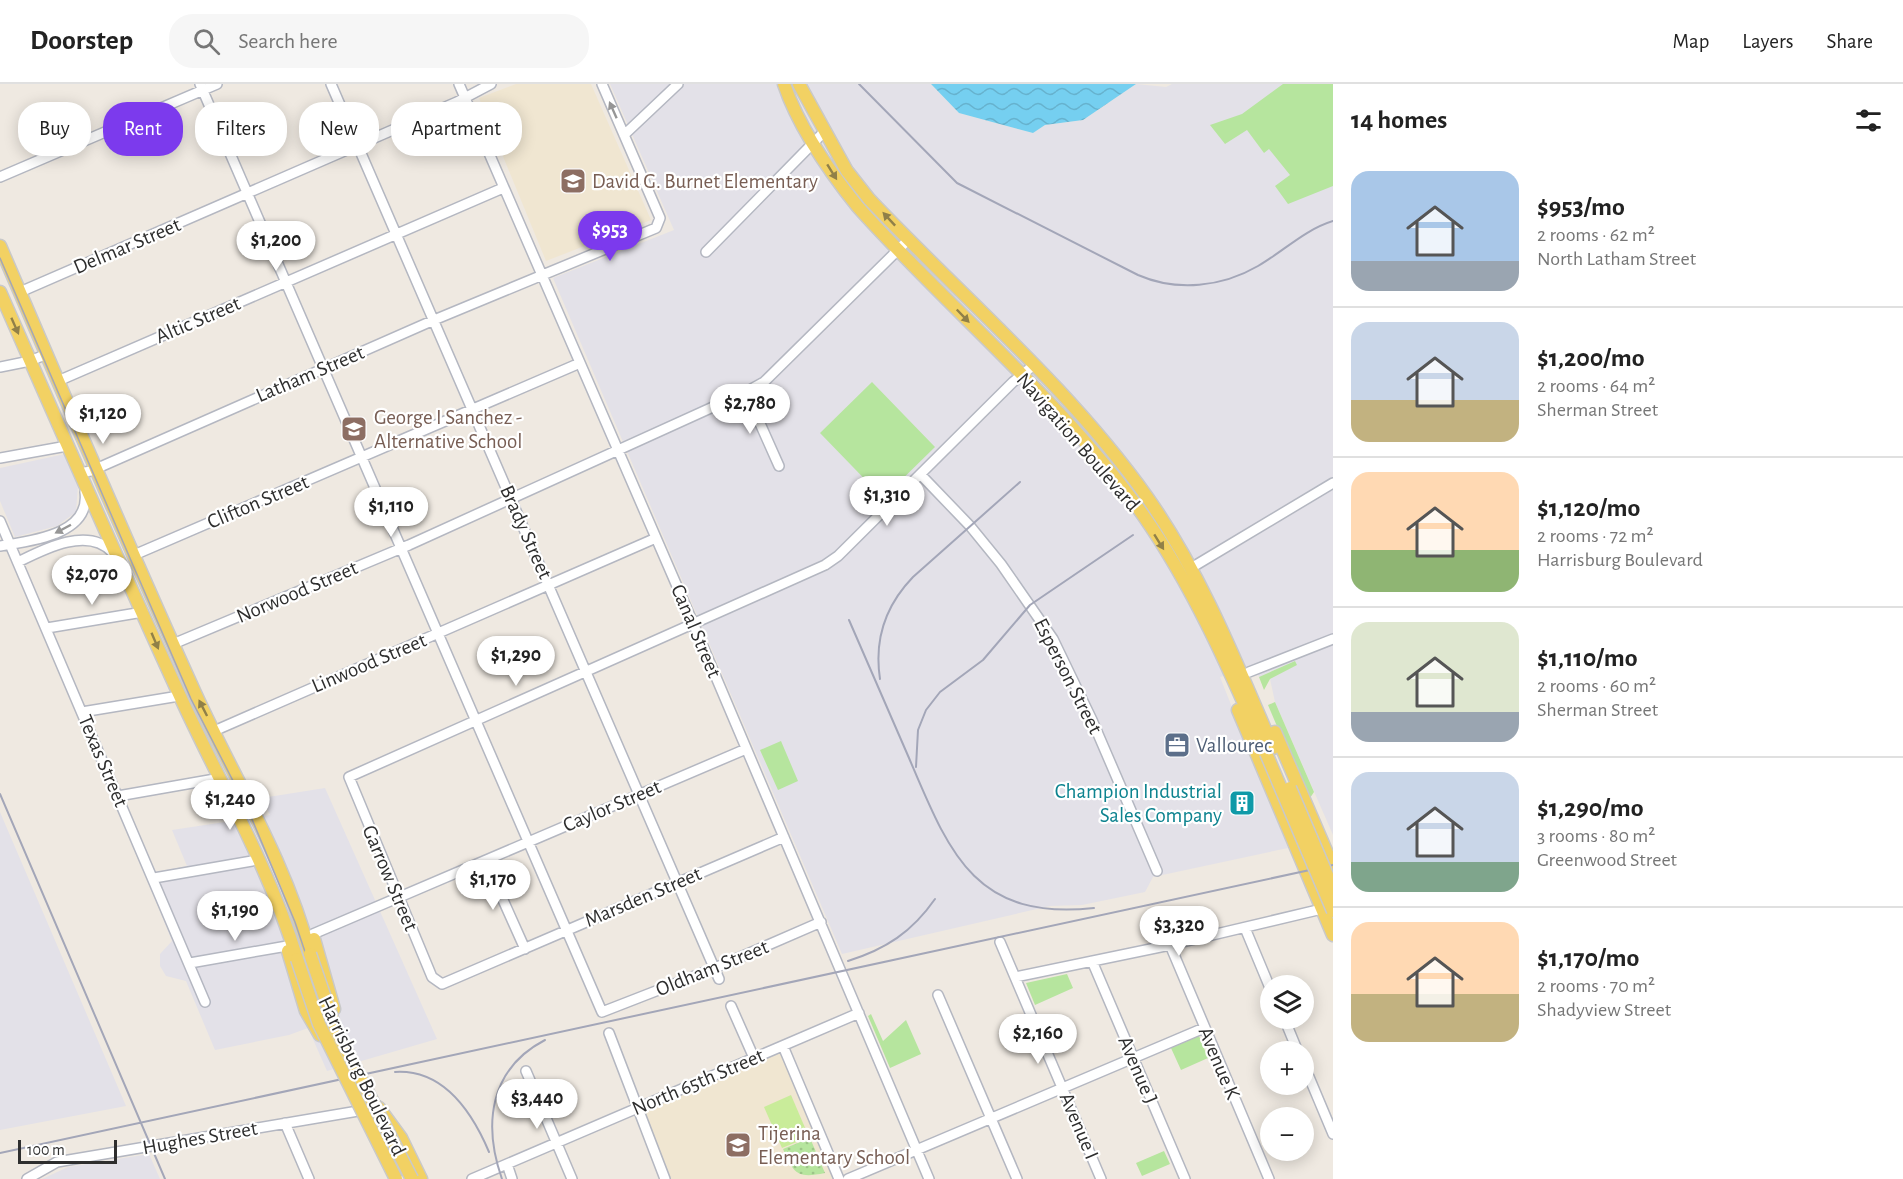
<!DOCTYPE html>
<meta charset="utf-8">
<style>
body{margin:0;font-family:"Alegreya Sans",sans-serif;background:#f6f6f6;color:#222;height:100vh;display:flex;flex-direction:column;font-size:22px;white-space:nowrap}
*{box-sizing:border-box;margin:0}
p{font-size:20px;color:#767676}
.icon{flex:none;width:33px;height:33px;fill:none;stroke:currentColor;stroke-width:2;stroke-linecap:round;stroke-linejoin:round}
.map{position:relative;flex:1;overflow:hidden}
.details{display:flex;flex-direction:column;background:#fff;width:570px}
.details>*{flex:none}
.top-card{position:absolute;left:18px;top:18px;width:570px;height:54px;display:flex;gap:12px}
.fabs{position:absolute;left:1260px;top:891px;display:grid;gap:12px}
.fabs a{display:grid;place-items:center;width:54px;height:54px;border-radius:50%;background:#fff;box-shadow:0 3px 15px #0003;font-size:30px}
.scale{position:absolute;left:18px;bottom:15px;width:99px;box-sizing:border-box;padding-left:6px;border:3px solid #2e2e2e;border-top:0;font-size:16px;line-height:21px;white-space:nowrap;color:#2e2e2e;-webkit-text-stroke:4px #fff;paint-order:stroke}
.price{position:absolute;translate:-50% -51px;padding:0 14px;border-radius:21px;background:#fff;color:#222;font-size:20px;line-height:39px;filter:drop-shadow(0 2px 3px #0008)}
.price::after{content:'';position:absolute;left:50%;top:36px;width:18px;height:14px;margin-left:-9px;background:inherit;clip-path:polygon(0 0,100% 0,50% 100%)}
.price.active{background:#7c3aed;color:#fff}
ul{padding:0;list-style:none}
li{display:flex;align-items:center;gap:18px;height:150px;padding:0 18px}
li+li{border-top:2px solid #e0e0e0}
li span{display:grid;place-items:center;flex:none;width:168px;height:120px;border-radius:18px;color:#555}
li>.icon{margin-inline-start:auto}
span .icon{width:72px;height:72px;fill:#fffc;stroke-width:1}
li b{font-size:26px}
h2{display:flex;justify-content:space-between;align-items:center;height:72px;padding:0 18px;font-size:26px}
.pill{padding:0 21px;border-radius:24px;background:#fff;box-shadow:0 3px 15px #0003;font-size:21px;line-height:54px}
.pill.active{background:#7c3aed;color:#fff}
header{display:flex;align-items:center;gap:36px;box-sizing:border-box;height:84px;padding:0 30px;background:#fff;border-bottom:2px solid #e0e0e0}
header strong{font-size:28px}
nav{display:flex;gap:33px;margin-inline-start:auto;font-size:21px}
.search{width:420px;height:54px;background:#f6f6f6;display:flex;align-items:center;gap:15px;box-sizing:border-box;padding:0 21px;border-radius:24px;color:#767676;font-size:22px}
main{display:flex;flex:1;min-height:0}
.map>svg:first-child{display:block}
</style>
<header>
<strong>Doorstep</strong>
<div class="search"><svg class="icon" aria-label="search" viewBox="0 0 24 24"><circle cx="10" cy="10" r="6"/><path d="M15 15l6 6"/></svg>Search here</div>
<nav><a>Map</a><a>Layers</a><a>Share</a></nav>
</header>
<main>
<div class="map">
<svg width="1333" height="1095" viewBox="0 0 1333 1095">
<defs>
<pattern id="park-dots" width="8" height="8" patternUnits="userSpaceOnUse" patternTransform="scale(1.5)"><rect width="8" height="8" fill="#b6e59e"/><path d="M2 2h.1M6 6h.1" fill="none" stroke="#9dc588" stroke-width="1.8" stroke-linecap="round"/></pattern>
<pattern id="water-waves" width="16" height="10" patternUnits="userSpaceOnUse" patternTransform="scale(1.5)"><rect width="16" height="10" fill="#75cff0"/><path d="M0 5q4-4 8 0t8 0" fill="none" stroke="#66b2ce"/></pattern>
</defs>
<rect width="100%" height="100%" fill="#efe9e1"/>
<!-- industrial -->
<path fill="#e3e1e8" d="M610,0H931L959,29L1033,49L1045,41L1083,36L1136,0L1166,3L1172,0H1333V751L1275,618L1270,595L1296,581L1295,577L1259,593L1254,582L1220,593L1288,764L1153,793L1145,808L1082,821L1050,822L842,870L553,194L674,146Z
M65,370L78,401L76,428L57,442L15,453L0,417V384Z
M325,704L437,955L327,987L308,944L289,951L215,966L186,897L166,892L160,882V870L172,857L145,790L187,782L172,746L270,731L262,714Z
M0,728L126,1022L0,1046Z
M149,1070L160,1095H42L68,1083Z"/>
<!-- education -->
<path fill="#f0e6d1" d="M516,0H591L651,136L546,177L479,14Z
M780,966L835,1095H669L642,1027Z"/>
<!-- grass -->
<path fill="#b6e59e" d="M1283,0H1333V102L1288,120L1275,102L1290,91L1269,65L1264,69L1247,46L1225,60L1210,41L1242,30Z
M872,298L935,363L883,414L820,349Z
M1295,577L1297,581L1270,595L1264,606L1259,593Z
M1275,618L1314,708L1310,714L1307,713L1268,621Z
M781,657L798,697L778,706L760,666Z
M1067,890L1073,904L1035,921L1026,899Z
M871,930L883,957L906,936L921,970L890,984L868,932Z
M1199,952L1208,974L1181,986L1171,964Z
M1164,1067L1170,1080L1142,1092L1136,1079Z"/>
<!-- park -->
<path fill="url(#park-dots)" d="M810,1054L825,1089C796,1095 794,1089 783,1065Z"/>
<!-- pitch -->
<path fill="#c9ec9a" d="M791,1011L809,1053L782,1064L764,1023Z"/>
<!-- water -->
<path fill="url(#water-waves)" d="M931,0H1136L1083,36L1045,41L1033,49L959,29Z"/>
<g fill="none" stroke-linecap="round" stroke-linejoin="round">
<!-- minor casing -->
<g stroke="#b4b7c1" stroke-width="12">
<path id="minor" d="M200,0L602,928L715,884L821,838
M331,0L719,895
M459,0L693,539L929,1095
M624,51L678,0
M0,93L217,0
M706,168L824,48
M20,208L457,18L491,0
M0,283L30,277L47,270
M58,297L503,104
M746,308L779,382
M0,374L67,362
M79,389L91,387L434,236L656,144L660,134L602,0
M921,391L970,442L1001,480L1053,555L1092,636L1157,787
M0,437L205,918
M0,462C30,457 91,451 85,408
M134,471L580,279
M18,478C44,465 88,442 112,468
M1191,484L1333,399
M47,544L143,528
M173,560L409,461L746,308L764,298L908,156
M1249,588L1333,555
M82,628L179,612
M214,647L656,454
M118,712L215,695
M784,753L442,900L432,893L349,693L825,481L838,472L1013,298L1034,281
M486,778L525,865
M154,794L252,777
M1245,844L1270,904
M313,850L746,665
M1000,858L1101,1095
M1170,861L1269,1095
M1092,877L1185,1095
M190,879L287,862
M1015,893L1170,861L1326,824
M938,911L1017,1095
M731,922L754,974
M1284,934L1298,968
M609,949L665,1095
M783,962L839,1095
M1304,981L1333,1050
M526,987L572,1095
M285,1039L309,1095
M507,1080L512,1095
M27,1095L57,1078L364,1026L377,1021
M472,1095L859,929
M848,1095L1204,944"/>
</g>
<!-- major casing -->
<g stroke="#c9c9c9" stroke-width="15">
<path id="major" d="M784,0C799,44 829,87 858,123C949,225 1065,320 1143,431C1194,504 1230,587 1266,669
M799,0L847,87L869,115C962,213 1068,302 1147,413C1202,491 1236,578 1273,664
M0,162C63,308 125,455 191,600C231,690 285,774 310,870
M0,208C59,342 118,477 179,610C219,698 269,782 297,875
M1238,626L1333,851
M1275,648L1333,783
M314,855L334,925
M288,867L306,927L320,951
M379,1024L401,1054L421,1095"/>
</g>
<!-- minor -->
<use href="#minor" stroke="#fff" stroke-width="9"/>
<!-- major -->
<use href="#major" stroke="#f2d163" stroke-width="12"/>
<!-- tram -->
<path stroke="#a3a6b8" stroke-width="1.5" d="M0,174L191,615L249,728L295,838L328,936L406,1095"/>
<!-- rail -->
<path stroke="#a3a6b8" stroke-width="2" d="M859,0L957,99L1138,191C1177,208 1222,203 1258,182C1284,167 1304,146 1333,137
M849,536C869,582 889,628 909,674C949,768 974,837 1094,824
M880,595C874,556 886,521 913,493L1020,398
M916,683L918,646L926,626L940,608L983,576L1030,521L1133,451
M0,710L165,1095
M848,877C886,865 912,848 935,815
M395,988C444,985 472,1028 489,1068
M0,1069L1333,781
M502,1095C483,1041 489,985 545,956"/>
<!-- major-bridge casing -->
<g stroke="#c9c9c9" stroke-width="15" stroke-linecap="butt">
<path id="major-bridge" d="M1266,669L1333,827
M1290,704L1333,805
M310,870L336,946L412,1095
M297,875L319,940L396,1095"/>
</g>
<!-- major-bridge -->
<use href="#major-bridge" stroke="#f2d163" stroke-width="12"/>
</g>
<!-- one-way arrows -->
<defs><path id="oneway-solid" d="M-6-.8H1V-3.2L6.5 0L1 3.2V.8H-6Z" transform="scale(1.5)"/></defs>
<g fill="#969696">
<use href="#oneway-solid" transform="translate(613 26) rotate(-114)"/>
<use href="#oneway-solid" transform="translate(63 445) rotate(152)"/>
</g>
<g fill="#908048">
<use href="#oneway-solid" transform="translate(832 88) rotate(58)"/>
<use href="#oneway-solid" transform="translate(889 135) rotate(-133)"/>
<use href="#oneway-solid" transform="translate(963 232) rotate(46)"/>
<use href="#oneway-solid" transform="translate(15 242) rotate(66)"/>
<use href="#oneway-solid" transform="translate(1159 458) rotate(58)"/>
<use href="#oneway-solid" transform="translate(155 557) rotate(67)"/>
<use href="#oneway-solid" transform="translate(203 624) rotate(-117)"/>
</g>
<!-- icons -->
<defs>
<g id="school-square" transform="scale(1.35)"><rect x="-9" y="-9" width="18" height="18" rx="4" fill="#8d6e63" stroke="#fff"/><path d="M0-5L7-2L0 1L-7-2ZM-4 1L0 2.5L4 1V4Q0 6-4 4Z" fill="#fff"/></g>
<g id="office-square" transform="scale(1.35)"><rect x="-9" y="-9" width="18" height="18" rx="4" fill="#5c6f8a" stroke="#fff"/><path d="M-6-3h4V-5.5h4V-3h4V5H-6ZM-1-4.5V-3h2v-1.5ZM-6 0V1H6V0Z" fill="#fff"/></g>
<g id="building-square" transform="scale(1.35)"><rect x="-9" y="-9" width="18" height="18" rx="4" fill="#0f9aa8" stroke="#fff"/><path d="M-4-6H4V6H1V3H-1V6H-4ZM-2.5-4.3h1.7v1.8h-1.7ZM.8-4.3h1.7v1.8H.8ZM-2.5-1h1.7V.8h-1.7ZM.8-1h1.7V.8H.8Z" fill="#fff"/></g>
</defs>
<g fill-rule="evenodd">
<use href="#school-square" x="573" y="97"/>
<use href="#school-square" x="354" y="345"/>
<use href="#office-square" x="1177" y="661"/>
<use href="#building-square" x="1242" y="719"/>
<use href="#school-square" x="738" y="1061"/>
</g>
<g text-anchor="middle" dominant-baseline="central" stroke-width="4.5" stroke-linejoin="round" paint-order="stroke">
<!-- education labels -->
<g font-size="21" fill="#785e54" stroke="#fff" text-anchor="start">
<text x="592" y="97">David G. Burnet Elementary</text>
<text x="374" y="333">George I Sanchez -<tspan x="374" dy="24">Alternative School</tspan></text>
<text x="758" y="1049">Tijerina<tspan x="758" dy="24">Elementary School</tspan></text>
</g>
<!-- street labels -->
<g font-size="21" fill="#2e2e2e" stroke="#fff">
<text transform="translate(127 162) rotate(-23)">Delmar Street</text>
<text transform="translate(198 236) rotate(-23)">Altic Street</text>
<text transform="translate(310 290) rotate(-23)">Latham Street</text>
<text transform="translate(1078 358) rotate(49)">Navigation Boulevard</text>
<text transform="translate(258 418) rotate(-23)">Clifton Street</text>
<text transform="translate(526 448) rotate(66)">Brady Street</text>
<text transform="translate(297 508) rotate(-23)">Norwood Street</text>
<text transform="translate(696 547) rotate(67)">Canal Street</text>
<text transform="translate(369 579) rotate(-23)">Linwood Street</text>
<text transform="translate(1068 592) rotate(63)">Esperson Street</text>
<text transform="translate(103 677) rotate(67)">Texas Street</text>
<text transform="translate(612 722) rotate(-23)">Caylor Street</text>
<text transform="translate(390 794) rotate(67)">Garrow Street</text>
<text transform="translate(643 813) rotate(-23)">Marsden Street</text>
<text transform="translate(712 884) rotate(-22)">Oldham Street</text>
<text transform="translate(1219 979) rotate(67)">Avenue K</text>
<text transform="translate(1138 986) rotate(67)">Avenue J</text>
<text transform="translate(362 992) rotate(64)">Harrisburg Boulevard</text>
<text transform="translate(698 998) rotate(-23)">North 65th Street</text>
<text transform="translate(1079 1042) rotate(67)">Avenue I</text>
<text transform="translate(200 1054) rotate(-10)">Hughes Street</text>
</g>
<!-- service labels -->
<g font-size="21" fill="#4e5e75" stroke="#fff" text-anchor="start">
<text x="1196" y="661">Vallourec</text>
</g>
<!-- culture labels -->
<g font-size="21" fill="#0d838f" stroke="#fff" text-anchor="end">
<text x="1222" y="707">Champion Industrial<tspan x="1222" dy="24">Sales Company</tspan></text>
</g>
</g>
</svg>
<div class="fabs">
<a><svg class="icon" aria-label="layers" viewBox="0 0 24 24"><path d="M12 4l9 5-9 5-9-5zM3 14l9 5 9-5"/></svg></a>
<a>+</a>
<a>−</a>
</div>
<div class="scale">100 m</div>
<b class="price active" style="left:610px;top:178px">$953</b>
<b class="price" style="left:276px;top:188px">$1,200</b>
<b class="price" style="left:750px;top:351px">$2,780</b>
<b class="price" style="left:103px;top:361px">$1,120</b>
<b class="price" style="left:887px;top:443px">$1,310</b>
<b class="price" style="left:391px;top:454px">$1,110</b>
<b class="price" style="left:92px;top:522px">$2,070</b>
<b class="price" style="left:516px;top:603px">$1,290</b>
<b class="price" style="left:230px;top:747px">$1,240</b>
<b class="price" style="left:493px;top:827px">$1,170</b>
<b class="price" style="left:235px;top:858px">$1,190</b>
<b class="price" style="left:1179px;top:873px">$3,320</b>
<b class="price" style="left:1038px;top:981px">$2,160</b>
<b class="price" style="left:537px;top:1046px">$3,440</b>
<div class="top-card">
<a class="pill">Buy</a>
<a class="pill active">Rent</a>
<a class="pill">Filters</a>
<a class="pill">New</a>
<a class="pill">Apartment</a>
</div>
</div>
<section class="details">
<h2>14 homes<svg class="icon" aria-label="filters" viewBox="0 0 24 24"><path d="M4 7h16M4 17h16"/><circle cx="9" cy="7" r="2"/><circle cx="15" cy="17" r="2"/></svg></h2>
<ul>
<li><span style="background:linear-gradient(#a9c7e8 75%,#9aa5b1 0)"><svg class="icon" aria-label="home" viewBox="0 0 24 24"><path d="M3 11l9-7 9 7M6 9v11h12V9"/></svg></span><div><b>$953/mo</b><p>2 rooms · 62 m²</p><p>North Latham Street</p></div></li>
<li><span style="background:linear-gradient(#c9d6e8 65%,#c2b280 0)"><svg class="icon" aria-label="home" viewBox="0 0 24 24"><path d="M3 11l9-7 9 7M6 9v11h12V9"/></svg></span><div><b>$1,200/mo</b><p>2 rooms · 64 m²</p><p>Sherman Street</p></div></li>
<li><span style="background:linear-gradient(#ffd9b3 65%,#8fb573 0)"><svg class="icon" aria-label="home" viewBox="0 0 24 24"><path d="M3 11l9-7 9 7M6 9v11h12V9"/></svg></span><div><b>$1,120/mo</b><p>2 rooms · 72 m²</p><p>Harrisburg Boulevard</p></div></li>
<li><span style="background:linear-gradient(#dfe7d0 75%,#9aa5b1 0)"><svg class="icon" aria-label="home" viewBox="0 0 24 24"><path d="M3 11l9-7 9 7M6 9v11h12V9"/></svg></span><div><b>$1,110/mo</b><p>2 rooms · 60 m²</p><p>Sherman Street</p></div></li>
<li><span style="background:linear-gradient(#c9d6e8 75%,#7fa58c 0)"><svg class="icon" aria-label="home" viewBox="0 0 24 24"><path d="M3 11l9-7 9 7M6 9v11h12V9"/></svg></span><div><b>$1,290/mo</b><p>3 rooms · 80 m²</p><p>Greenwood Street</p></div></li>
<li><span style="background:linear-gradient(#ffd9b3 60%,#c2b280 0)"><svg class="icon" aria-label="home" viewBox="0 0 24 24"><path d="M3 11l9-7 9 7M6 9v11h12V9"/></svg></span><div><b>$1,170/mo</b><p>2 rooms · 70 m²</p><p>Shadyview Street</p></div></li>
</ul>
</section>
</main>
